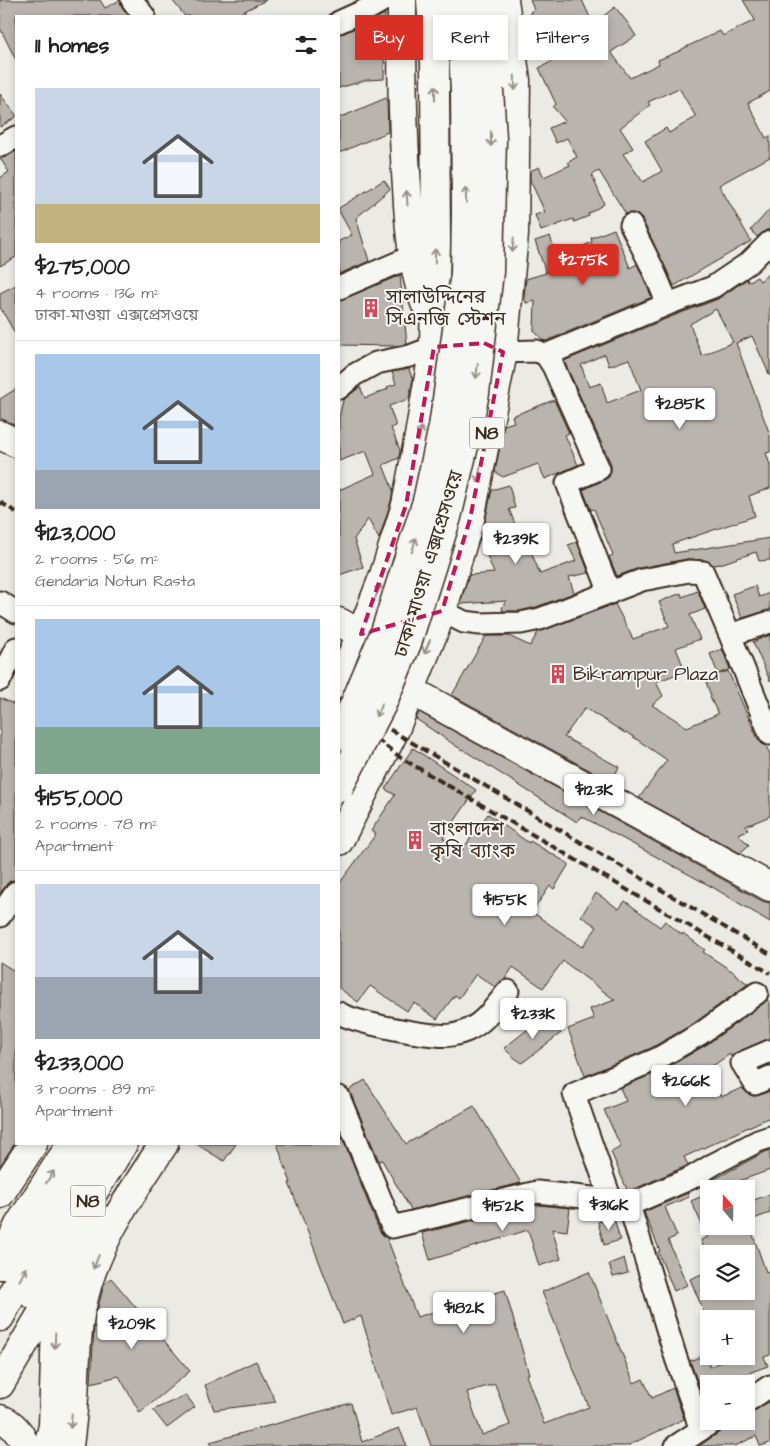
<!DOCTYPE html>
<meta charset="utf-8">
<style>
body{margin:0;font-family:"Architects Daughter","Noto Sans Bengali",sans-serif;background:#f2f2f2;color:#222;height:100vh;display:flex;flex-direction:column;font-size:19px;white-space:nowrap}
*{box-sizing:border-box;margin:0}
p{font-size:16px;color:#767676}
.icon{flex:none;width:28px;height:28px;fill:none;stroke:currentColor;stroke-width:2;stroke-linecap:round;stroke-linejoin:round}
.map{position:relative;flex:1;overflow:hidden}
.side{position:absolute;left:15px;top:15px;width:325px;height:1130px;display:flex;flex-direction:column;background:#fff;border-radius:0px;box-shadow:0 2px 8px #0003}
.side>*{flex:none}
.banner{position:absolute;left:355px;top:15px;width:340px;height:45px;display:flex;gap:10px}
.needle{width:32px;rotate:340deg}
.fabs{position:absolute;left:700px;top:1180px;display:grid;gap:10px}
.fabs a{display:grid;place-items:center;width:55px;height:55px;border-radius:0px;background:#fff;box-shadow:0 2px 8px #0003;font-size:25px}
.price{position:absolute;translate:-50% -42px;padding:0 11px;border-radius:5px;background:#fff;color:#222;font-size:16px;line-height:32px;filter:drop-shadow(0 1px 2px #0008)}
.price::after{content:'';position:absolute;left:50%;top:30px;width:15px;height:11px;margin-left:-8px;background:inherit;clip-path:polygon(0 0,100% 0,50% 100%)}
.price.current{background:#d93025;color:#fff}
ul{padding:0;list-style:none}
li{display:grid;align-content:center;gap:10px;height:265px;padding:0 20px}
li+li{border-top:1px solid #e0e0e0}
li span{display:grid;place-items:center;height:155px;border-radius:0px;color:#555}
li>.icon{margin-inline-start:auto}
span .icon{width:90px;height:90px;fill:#fffc;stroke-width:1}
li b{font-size:21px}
h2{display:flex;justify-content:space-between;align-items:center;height:60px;padding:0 20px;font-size:21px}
.chip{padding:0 18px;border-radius:0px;background:#fff;box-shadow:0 2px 8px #0003;font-size:18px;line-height:45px}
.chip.current{background:#d93025;color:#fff}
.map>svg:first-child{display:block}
</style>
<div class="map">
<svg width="770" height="1446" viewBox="0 0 770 1446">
<rect width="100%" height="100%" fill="#ebeae5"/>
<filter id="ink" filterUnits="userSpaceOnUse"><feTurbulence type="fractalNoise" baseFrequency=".02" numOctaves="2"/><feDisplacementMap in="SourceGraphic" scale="10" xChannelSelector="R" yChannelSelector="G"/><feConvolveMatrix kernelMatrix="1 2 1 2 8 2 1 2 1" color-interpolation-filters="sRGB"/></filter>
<g filter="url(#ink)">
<!-- building -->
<path fill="#bab4ae" stroke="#3b2a1e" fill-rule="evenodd" d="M0,0H100L105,8L120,0L122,7L129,16H16V60L0,28Z
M172,0H266L235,16H185Z
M530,0H582L593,24L615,7L627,22L636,36L611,52L630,78L659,64L658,60L682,50V49L720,31L723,36L755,20L743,0H770V91L748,103L766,138L770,136V157L719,185L751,241L674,286L642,219L637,214L632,213L626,214L599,171L592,175L604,204L588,214L589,216L574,222L573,219L541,231L535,215L545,212L530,180V171L539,167L544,177L570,165L568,162L577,157L567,138L556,143L549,128L565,121L553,107L556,104L539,68L553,61L530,12L534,10ZM679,88L696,117L669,133L666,128L645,141L662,171L643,182L623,154L633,148L620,128L650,105L648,102Z
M385,14L384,79L367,80L339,88V34L344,33Z
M0,94L16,115V117L0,127Z
M386,98L387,102L388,132L339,153V118Z
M16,151V257L0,266V178L9,172L0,158L6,157Z
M384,180L390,189L356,218L369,261L339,274V241L352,235L339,211V208Z
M770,209V230H766L757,237L751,230Z
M614,229L630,268L637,264L652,297L546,341L543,340L534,331L535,301L526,303L524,296L526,279L546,273L535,241L550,236L557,258L592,242L591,238Z
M770,273V376L752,336L736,343L770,435V452L766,453L770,465V488L749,496L755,516L672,544L674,553L770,538V560L759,561L756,552L720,564L713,565L710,562L704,560L687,559L639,568L617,576L609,557L613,555L594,509L591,510L583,490L604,480L609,477L611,471V464L564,361L673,316L718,299L747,279L748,282L757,277L760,281ZM716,309L733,342L702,356L690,324ZM605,354L609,366L629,359L641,390L607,403L601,383L589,387L581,365Z
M400,275L407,344L395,346L339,345V300L344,299Z
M16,285V335L0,307V293Z
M409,369L412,378H413L409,399L389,406L396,426L391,428L400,450L399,458L383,465L393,490L391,501L379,539L368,519L354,539L363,567L339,575V490L375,474L366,451L339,461V418L343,400L360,387L365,398L388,389L387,387L396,384L392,372Z
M16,389V425L0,418V399Z
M554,400L569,433L565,435L578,465L545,479L538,464L503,477L495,472L504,425L514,422L512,416Z
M509,485L515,508L509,509L525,549L529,547L540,574L576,561L568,545L577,542L589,573L569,577L574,593L536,607L520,611H503L502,608L506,601L460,604L469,575L494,573L480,538L485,522L492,490Z
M755,586L759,597L770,593V610L742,618L732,594Z
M698,591L705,609L690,615L700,639L676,648L685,671L656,682L663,696L652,705L687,727L718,714L710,697L711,696L705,679L728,671L758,739L762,744L766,746L770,754V816L746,826L748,830L738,834L749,845L740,853L639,798L667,760L626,732L625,733L585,708L564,737L619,767L611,782L452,695L486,636H509L530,646L538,632L615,604L633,639L669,626L659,602L681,593L682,597Z
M770,635V681L753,642Z
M722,649L730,669L718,674L710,654Z
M0,698L16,705V880L10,881L0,893Z
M419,712L762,901L770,903V922L714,888L581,816L577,822L462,749V750L416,719Z
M413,748L476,790L443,838L462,850L488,814L529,843L530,841L569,864L554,889L550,886L532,912L582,947L597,927L581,916L596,893L619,909L625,901L660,927L665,921L682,935L683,933L705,950L703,952L735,973V974L748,984L693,1024L651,1048L585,1076L568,1029L594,1019L590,1009L615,1000L563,961L543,988L513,967L505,979L495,987L476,974L459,998L455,995L437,1019L414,1003L407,1011L370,986L358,1002L339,988V884L376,834L371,831L395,795L385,789Z
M0,962L16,972V1141L0,1166Z
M767,1000L770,1002V1039L765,1040L737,1052L731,1057L730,1054L711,1067L714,1075L711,1076L721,1097L742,1088L748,1094L754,1096L760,1095L770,1091V1117L684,1157L688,1165L628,1192L611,1152L621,1147L604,1110L626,1101L620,1088L663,1070L706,1045L764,1003Z
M546,1015L561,1033L522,1063L512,1056L504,1048Z
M365,1080L406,1144L474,1106L521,1183L411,1210L382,1160L379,1161L349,1090Z
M339,1130L380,1232L387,1238L417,1317L505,1290L529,1374L526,1375L544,1424L589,1407L542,1292L589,1272L634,1383L643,1379L652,1398L673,1388L684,1419L627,1446H431L417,1407L391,1415L361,1316L343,1324L289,1183H291L277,1144H339ZM495,1384L510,1425L482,1435L467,1392Z
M196,1144H236L224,1161Z
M770,1150V1170L739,1181L741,1189H714L711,1181L763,1153Z
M688,1193L689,1197L665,1207L677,1236L668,1240L687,1285L674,1291L658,1252L660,1251L644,1212Z
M709,1193V1226H746V1203L770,1194V1213L748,1221L766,1272L770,1271V1355L764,1357L768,1366L740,1376L743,1384H709V1405L706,1406L690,1361L709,1353V1367L735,1356H746V1319H709V1324L690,1279L709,1271V1291H746V1254H706L701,1240L708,1237L691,1201Z
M538,1205L570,1208L567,1231L552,1229L561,1259L539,1266L528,1230L430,1260L422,1233Z
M614,1218L620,1240L604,1245L598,1222Z
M624,1258L628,1273L613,1277L609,1264Z
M111,1278L190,1371L140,1413L119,1376L91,1383L94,1327L103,1321L97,1312L104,1284Z
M256,1361L276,1402L214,1410L205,1385Z
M186,1395L195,1407L167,1428L153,1410Z
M770,1401V1443L760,1446L756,1436L735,1446H699L721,1431L725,1427L726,1422L746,1421V1414L753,1412Z
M351,1403L362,1442L399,1428L407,1446H211L210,1442Z"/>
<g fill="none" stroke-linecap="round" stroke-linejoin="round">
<!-- minor casing -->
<g stroke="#3b2a1e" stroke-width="25">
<path id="minor" d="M132,0L144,16
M339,22L370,8L384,0
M0,146L16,137
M631,225L653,269L668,304L713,287L750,262L770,242
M339,288L413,256
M490,346L503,352L537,351L546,355L553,366L599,469L567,483L610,593
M546,355L668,304
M339,388L354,375L376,363L410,356L434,347L446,346
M0,602L16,612
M428,615L442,611L464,622L480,624L521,623L540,619L642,580L689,571L703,572L730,635L770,622
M730,635L770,734
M0,680L16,648
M0,916L16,892
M339,1013C356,1023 432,1038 452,1035C457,1034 465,1032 470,1029C486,1021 497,1004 508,991
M770,1051L742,1063L755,1084L770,1077
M339,1097L392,1227L537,1192L611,1200L629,1205L691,1178L714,1164L758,1141L770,1137
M611,1200L574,1094L657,1059L700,1034L757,993
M629,1205L676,1358L696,1415L700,1429
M746,1402L770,1386
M676,1446L714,1421"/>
</g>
<!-- major casing -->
<g stroke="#3b2a1e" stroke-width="31">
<path id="major" d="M0,435L16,443
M339,622L361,634L410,690L770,887"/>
</g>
<!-- highway casing -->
<g stroke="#3b2a1e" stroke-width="31">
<path id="highway" d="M402,0C402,62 402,124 407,187C409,226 412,266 425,303
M458,0L463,47L465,92
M480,0L489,90
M339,685L361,634L384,575L406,505L419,436L434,346L436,246L435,64L431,0
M339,841L394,732L442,611L470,519L503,352L514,234L516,80L504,0
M0,1194L33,1144
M0,1265L19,1225L71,1144
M33,1295L53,1258L123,1144
M0,1317L61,1202L97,1144
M0,1384L57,1288L100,1219
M0,1419C12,1422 22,1435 25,1446
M48,1446L53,1426L57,1289
M69,1446C71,1430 73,1413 74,1397C76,1366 75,1336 82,1306C94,1246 131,1194 164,1144"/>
</g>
<!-- minor -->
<use href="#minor" stroke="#f6f6f2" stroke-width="21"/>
<!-- major -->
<use href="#major" stroke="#f6f6f2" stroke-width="28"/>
<!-- highway -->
<use href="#highway" stroke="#f6f6f2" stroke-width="28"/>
<!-- rail -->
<path stroke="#3b2a1e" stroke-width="4" stroke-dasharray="8 4" stroke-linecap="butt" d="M0,502L16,512
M339,698L394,732L770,954
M339,709L401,758L770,973"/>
<!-- highway-bridge casing -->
<g stroke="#3b2a1e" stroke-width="31" stroke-linecap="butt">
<path id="highway-bridge" d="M339,736L349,717L385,632L427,501L443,427L465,274L466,211L465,92
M339,787L382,704L407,643L447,517L465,442L475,393L489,272L492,138L489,90"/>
</g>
<!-- highway-bridge -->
<use href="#highway-bridge" stroke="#f6f6f2" stroke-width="28"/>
</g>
<!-- one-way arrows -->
<defs><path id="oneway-shaft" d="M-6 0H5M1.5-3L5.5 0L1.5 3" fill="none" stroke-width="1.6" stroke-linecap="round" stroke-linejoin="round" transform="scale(1.25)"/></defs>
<g stroke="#989088">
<use href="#oneway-shaft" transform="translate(515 83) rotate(88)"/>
<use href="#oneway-shaft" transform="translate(435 93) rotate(-90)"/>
<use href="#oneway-shaft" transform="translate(491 139) rotate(89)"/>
<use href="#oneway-shaft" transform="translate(466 195) rotate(-91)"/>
<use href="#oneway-shaft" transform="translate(407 198) rotate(-94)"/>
<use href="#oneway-shaft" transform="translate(513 245) rotate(96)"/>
<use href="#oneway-shaft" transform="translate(435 256) rotate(-89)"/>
<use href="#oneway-shaft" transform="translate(477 371) rotate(97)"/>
<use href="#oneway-shaft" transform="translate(420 434) rotate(-80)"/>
<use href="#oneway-shaft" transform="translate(479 475) rotate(101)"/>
<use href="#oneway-shaft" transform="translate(414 545) rotate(-73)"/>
<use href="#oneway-shaft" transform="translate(378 591) rotate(-69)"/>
<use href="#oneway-shaft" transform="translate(427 647) rotate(112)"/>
<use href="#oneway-shaft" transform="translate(379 710) rotate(117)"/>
<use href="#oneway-shaft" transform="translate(50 1177) rotate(-58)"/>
<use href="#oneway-shaft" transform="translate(96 1262) rotate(112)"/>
<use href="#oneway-shaft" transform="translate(23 1274) rotate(-62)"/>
<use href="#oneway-shaft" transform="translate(55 1341) rotate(92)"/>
<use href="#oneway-shaft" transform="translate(71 1421) rotate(96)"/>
</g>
</g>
<!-- marked area -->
<path fill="none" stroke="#c2185b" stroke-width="4" stroke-dasharray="10 6" stroke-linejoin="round" d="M484,343L503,352L470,519L442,611L361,634L406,505L434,347Z"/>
<!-- icons -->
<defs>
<g id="building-bare" transform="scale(1.5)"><path d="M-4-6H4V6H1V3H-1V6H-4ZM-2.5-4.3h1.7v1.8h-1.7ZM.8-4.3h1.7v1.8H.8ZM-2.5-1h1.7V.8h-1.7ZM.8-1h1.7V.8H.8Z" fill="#d1495b" stroke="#f6f6f2" stroke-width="2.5" paint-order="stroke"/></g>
</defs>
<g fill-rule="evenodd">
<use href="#building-bare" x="371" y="308"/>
<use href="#building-bare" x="558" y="674"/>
<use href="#building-bare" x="415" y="840"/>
</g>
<g text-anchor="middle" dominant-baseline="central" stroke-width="4" stroke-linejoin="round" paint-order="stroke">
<!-- shield labels -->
<g fill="#f6f6f2" stroke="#73675e" stroke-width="1">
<rect x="469.5" y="417.5" width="35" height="31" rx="4"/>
<rect x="70.5" y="1185.5" width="35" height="31" rx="4"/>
</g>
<g font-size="18" font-weight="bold" fill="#3b2a1e">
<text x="487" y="433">N8</text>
<text x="88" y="1201">N8</text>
</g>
<!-- poi labels -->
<g font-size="19" fill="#3b2a1e" stroke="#f6f6f2" text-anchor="start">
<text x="386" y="297">সালাউদ্দিনের<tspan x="386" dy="22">সিএনজি স্টেশন</tspan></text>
<text x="573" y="674">Bikrampur Plaza</text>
<text x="430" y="829">বাংলাদেশ<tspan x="430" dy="22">কৃষি ব্যাংক</tspan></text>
</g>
<!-- street labels -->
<g font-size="19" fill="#3b2a1e" stroke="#f6f6f2">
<text transform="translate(429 564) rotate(-73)">ঢাকা-মাওয়া এক্সপ্রেসওয়ে</text>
</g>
</g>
</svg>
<div class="fabs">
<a><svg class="needle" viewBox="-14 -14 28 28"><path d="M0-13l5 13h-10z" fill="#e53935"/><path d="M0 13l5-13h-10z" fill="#767676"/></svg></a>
<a><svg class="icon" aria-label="layers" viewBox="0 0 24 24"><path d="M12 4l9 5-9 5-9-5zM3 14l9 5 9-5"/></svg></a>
<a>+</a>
<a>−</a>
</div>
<b class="price current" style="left:583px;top:286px">$275K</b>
<b class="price" style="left:680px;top:430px">$285K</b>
<b class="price" style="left:516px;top:565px">$239K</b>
<b class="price" style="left:594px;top:816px">$123K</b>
<b class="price" style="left:505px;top:926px">$155K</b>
<b class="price" style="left:533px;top:1040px">$233K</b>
<b class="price" style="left:686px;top:1107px">$266K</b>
<b class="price" style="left:609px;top:1231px">$316K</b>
<b class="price" style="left:503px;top:1232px">$152K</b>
<b class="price" style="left:464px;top:1334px">$182K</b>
<b class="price" style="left:132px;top:1350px">$209K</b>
<div class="banner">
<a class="chip current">Buy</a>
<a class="chip">Rent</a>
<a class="chip">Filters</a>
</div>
<section class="side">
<h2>11 homes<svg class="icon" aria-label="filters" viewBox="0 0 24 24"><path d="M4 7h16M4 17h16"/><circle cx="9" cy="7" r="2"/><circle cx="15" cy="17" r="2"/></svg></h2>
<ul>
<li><span style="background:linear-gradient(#c9d6e8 75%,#c2b280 0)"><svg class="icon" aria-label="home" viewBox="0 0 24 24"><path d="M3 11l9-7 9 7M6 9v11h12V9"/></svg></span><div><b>$275,000</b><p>4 rooms · 136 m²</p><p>ঢাকা-মাওয়া এক্সপ্রেসওয়ে</p></div></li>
<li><span style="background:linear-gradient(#a9c7e8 75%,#9aa5b1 0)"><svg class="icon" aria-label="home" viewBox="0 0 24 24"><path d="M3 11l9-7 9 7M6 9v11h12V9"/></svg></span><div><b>$123,000</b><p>2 rooms · 56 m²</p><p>Gendaria Notun Rasta</p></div></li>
<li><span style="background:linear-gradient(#a9c7e8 70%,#7fa58c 0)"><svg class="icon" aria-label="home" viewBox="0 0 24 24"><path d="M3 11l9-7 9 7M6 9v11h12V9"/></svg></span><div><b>$155,000</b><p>2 rooms · 78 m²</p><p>Apartment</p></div></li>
<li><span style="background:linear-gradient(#c9d6e8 60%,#9aa5b1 0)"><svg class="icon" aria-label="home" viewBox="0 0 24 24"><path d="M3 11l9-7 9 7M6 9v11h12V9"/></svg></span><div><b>$233,000</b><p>3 rooms · 89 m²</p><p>Apartment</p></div></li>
</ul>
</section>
</div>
